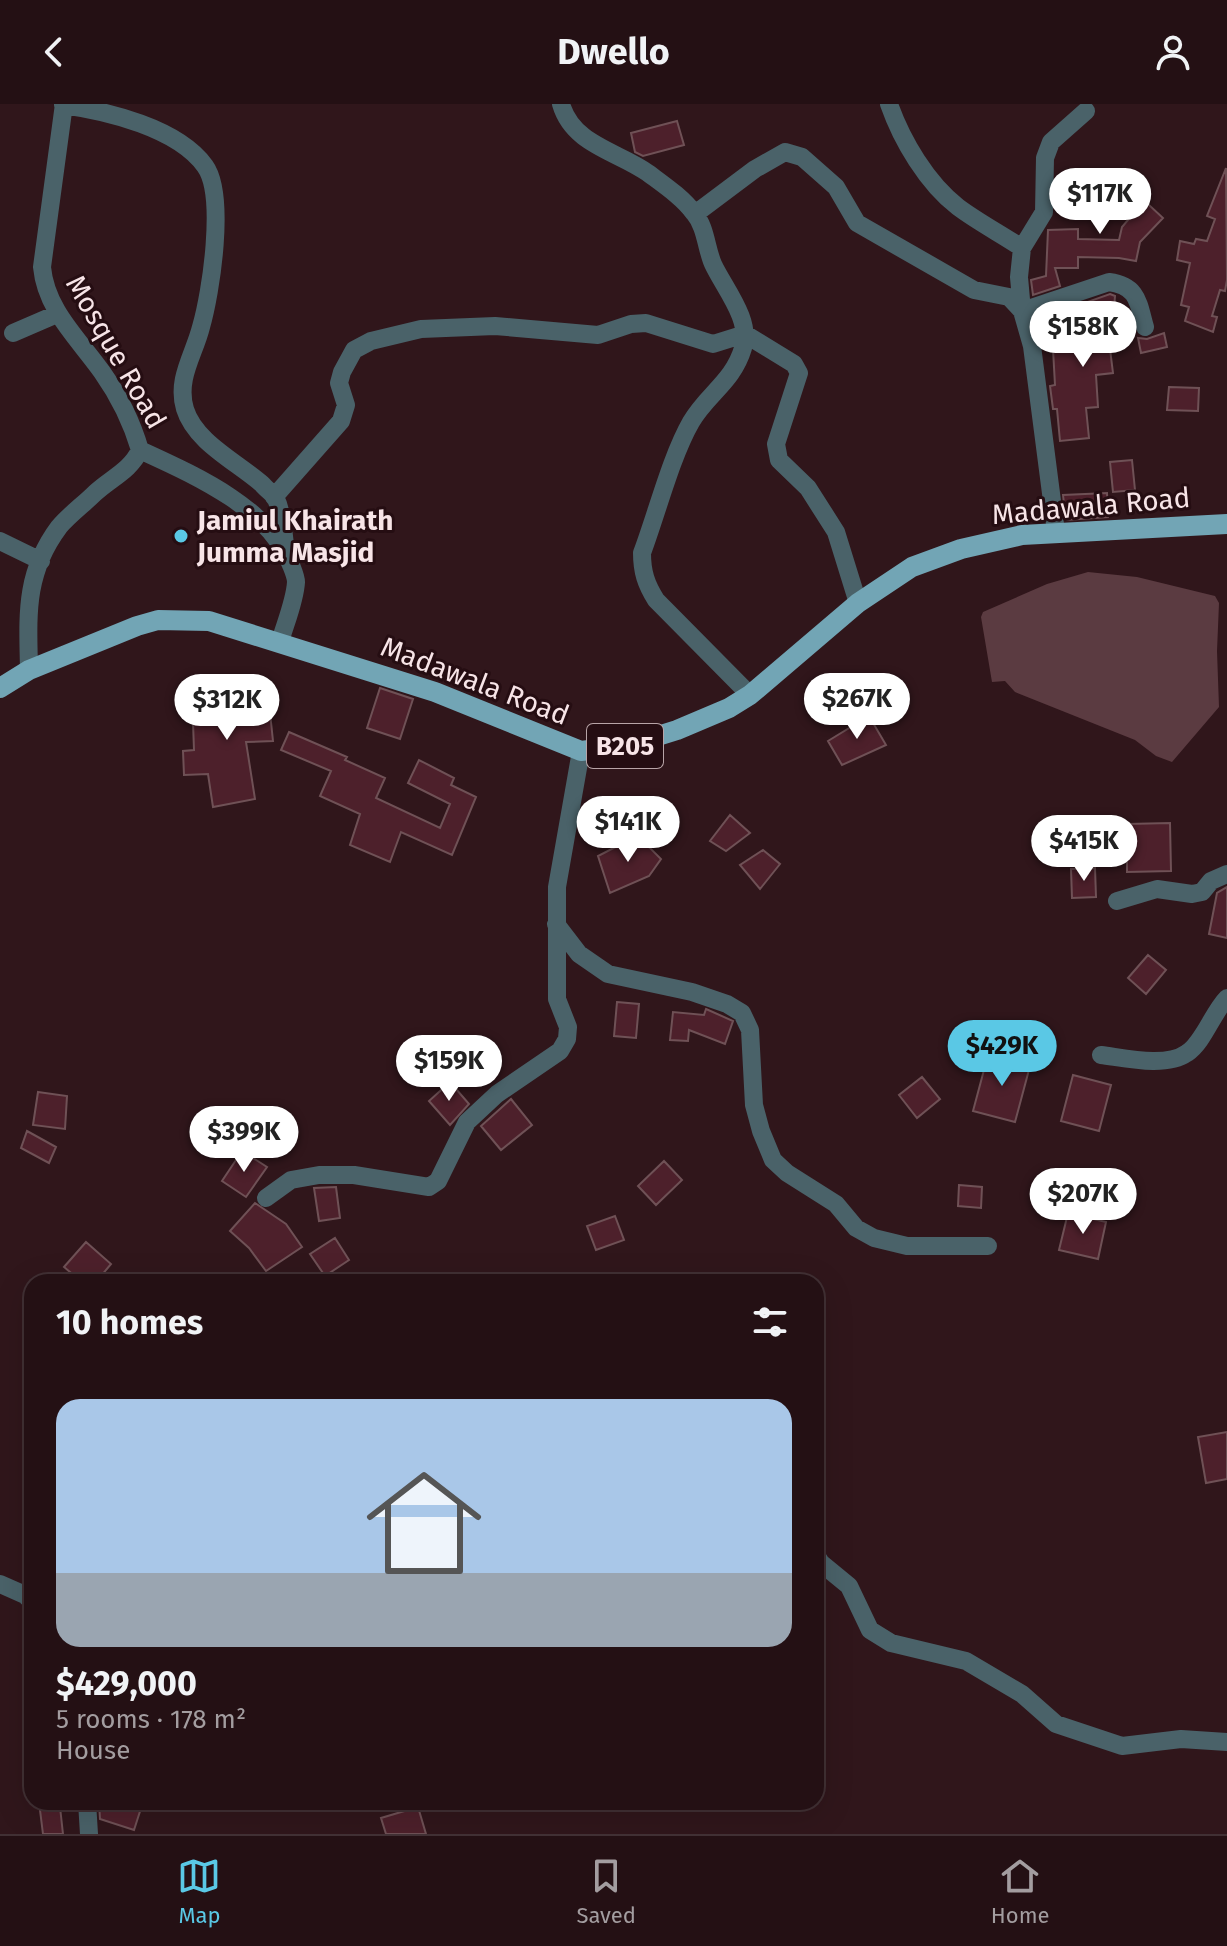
<!DOCTYPE html>
<meta charset="utf-8">
<style>
body{margin:0;font-family:"Fira Sans",sans-serif;background:#301e22;color:#f1f3f6;height:100vh;display:flex;flex-direction:column;font-size:30px;white-space:nowrap}
*{box-sizing:border-box;margin:0}
p{font-size:26px;color:#a39da0}
.icon{flex:none;width:44px;height:44px;fill:none;stroke:currentColor;stroke-width:2;stroke-linecap:round;stroke-linejoin:round}
.map{position:relative;flex:1;overflow:hidden}
.drawer{position:absolute;left:24px;top:1170px;width:800px;height:536px;display:flex;flex-direction:column;background:#241014;border-radius:24px;box-shadow:0 8px 32px #0002,0 0 0 2px #413034}
.drawer>*{flex:none}
.price{position:absolute;translate:-50% -68px;padding:0 18px;border-radius:28px;background:#fff;color:#222;font-size:26px;line-height:52px;filter:drop-shadow(0 2px 4px #0008)}
.price::after{content:'';position:absolute;left:50%;top:48px;width:24px;height:18px;margin-left:-12px;background:inherit;clip-path:polygon(0 0,100% 0,50% 100%)}
.price.active{background:#5ac8e5;color:#111}
ul{padding:0;list-style:none}
li{display:grid;align-content:center;gap:16px;height:424px;padding:0 32px}
li span{display:grid;place-items:center;height:248px;border-radius:24px;color:#555}
li>.icon{margin-inline-start:auto}
span .icon{width:144px;height:144px;fill:#fffc;stroke-width:1}
li b{font-size:34px}
h2{display:flex;justify-content:space-between;align-items:center;height:96px;padding:0 32px;font-size:34px}
header{display:flex;justify-content:space-between;align-items:center;height:104px;padding:0 32px;background:#241014;font-size:36px;font-weight:700}
.tabs{display:flex;justify-content:space-around;align-items:center;height:112px;border-top:2px solid #413034;background:#241014;font-size:22px;color:#a39da0}
.tabs a{display:grid;justify-items:center;gap:4px}
.tabs .active{color:#5ac8e5}
.map>svg:first-child{display:block}
</style>
<header><svg class="icon" aria-label="back" viewBox="0 0 24 24"><path d="M15 5l-7 7 7 7"/></svg>Dwello<svg class="icon" aria-label="person" viewBox="0 0 24 24"><circle cx="12" cy="8" r="4"/><path d="M4 21q1-7 8-7t8 7"/></svg></header>
<div class="map">
<svg width="1227" height="1730" viewBox="0 0 1227 1730">
<rect width="100%" height="100%" fill="#30161b"/>
<!-- green -->
<path fill="#5b3b41" d="M1088,468L1137,473L1215,492L1219,499L1217,547L1219,603L1172,658L1156,652L1135,636L1015,588L1005,577L992,578L981,513L983,508L1047,480Z"/>
<!-- building -->
<path fill="#4d202b" stroke="#6f5156" stroke-width="2" d="M677,17L684,41L643,52L635,48L631,29Z
M1226,64L1227,176L1225,187L1220,186L1212,212L1217,213L1213,228L1185,217L1189,203L1181,201L1190,159L1177,156L1180,137L1194,140L1196,135L1207,137L1215,115L1207,112Z
M1107,73L1136,84L1135,88L1163,114L1140,138L1136,157L1119,154L1078,153V164H1055L1060,182L1033,191L1031,176L1046,172L1048,126L1078,125V135L1119,136L1122,123L1134,109L1098,95Z
M1110,190L1115,192L1112,230L1108,229L1113,269L1096,271L1098,303L1086,304L1089,334L1060,337L1057,305H1053L1050,282L1055,281L1053,245L1081,244L1080,240L1088,239L1076,202Z
M1164,229L1167,243L1141,249L1138,234L1147,235Z
M1169,283L1199,284L1198,307L1167,306Z
M1132,356L1135,386L1113,388L1110,358Z
M1107,389L1108,413L1066,416L1063,391Z
M380,584L413,595L400,635L367,624Z
M192,590H268L273,637L246,638L255,695L213,703L208,670L184,671L183,647L194,646Z
M869,612L886,641L842,661L828,637Z
M289,628L347,653L345,656L385,674L376,694L440,724L450,700L408,679L419,656L454,674L451,681L476,693L452,751L401,728L390,758L350,741L360,710L320,692L331,667L281,646Z
M730,711L750,729L726,747L710,737Z
M1170,719L1171,767L1127,768V720Z
M633,734L650,744L661,755L649,772L610,789L598,752Z
M763,746L780,760L760,785L740,761Z
M1095,764L1096,793L1072,794L1071,765Z
M1227,783V834L1209,830L1217,789Z
M1148,851L1166,866L1146,890L1128,874Z
M617,898L639,900L636,934L614,932Z
M706,905L733,917L725,940L689,926L688,937L670,936L673,908L704,911Z
M988,951L1030,962L1015,1018L973,1007Z
M1073,971L1111,981L1099,1027L1061,1017Z
M922,973L940,995L917,1014L899,991Z
M450,978L469,1000L450,1021L429,997Z
M38,988L67,992L65,1025L33,1021Z
M511,995L532,1021L501,1046L481,1022Z
M27,1027L56,1043L49,1059L21,1044Z
M242,1047L267,1063L246,1093L222,1077Z
M664,1057L682,1076L656,1101L638,1082Z
M959,1081L982,1083L981,1104L958,1102Z
M336,1083L340,1114L319,1117L314,1084Z
M255,1099L286,1120L302,1143L266,1167L249,1144L230,1127Z
M1068,1109L1106,1118L1098,1155L1059,1146Z
M615,1112L624,1136L596,1146L587,1122Z
M335,1134L349,1156L325,1172L310,1150Z
M86,1138L111,1160L96,1178H82L64,1163Z
M1227,1328V1375L1206,1379L1198,1333Z
M99,1698H143L134,1726L100,1715Z
M60,1703L63,1730H43L40,1706Z
M418,1703L426,1730H386L381,1714Z"/>
<g fill="none" stroke-linecap="round" stroke-linejoin="round">
<!-- minor -->
<path stroke="#4a6269" stroke-width="18" d="M64,0L42,163C46,206 78,234 102,268C119,292 132,319 140,346C192,370 269,403 291,461C293,466 296,473 296,478C295,497 285,520 280,538
M561,0C573,41 617,47 648,69C664,81 682,93 694,109C706,123 706,144 713,160C724,184 752,216 743,244C733,278 707,290 691,318C671,353 657,409 642,449C642,468 646,480 656,496L750,591
M889,0C902,37 927,79 958,103C978,118 1001,130 1022,144
M63,1C107,7 178,24 205,62C226,91 211,189 201,223C194,251 176,275 185,305C195,338 237,358 262,380C265,384 272,389 275,393C283,408 283,430 286,447
M695,110L755,65L785,48L802,53L836,83L857,119L974,186L1009,193L1022,207
M1022,207L1109,178C1138,182 1138,198 1145,223
M13,229L57,210
M274,393L341,317L346,301L339,279L342,268L354,246L371,237L421,225L495,222L598,231L631,220L646,219L713,240L745,230L794,260L799,269L776,340L779,356L808,384L836,428L858,499
M1056,428L1032,242L1022,207L1019,173L1022,144L1044,108L1045,54L1051,38L1086,7
M0,437L41,457
M29,566C28,512 24,470 59,423C69,411 84,400 95,389C111,374 130,367 140,346
M1117,797L1157,785L1192,790L1202,788L1211,777L1227,770
M556,820L579,850L608,870L692,888L727,900L742,909L750,926L754,1001L761,1027L773,1056L787,1069L836,1100L856,1124L874,1134L907,1142H988
M1101,951C1125,954 1166,964 1187,949C1203,939 1213,908 1227,894
M266,1094L291,1076L319,1071H354L429,1083L438,1077L467,1018L497,990L560,947L567,935L568,923L557,895V783L581,647
M816,1451L821,1459L849,1482L870,1526L891,1539L966,1557L1022,1590L1056,1620L1122,1642L1181,1635L1227,1638
M0,1480L25,1491L32,1498
M87,1698L89,1730"/>
<!-- major -->
<path stroke="#72a5b5" stroke-width="20" d="M0,584L29,566L137,522L158,516L209,517L435,588L581,647L629,641L677,626L729,604L750,591L858,499L912,463L961,445L1022,431L1227,420"/>
</g>
<!-- markers -->
<circle fill="#5ac8e5" stroke="#250d12" stroke-width="3" cx="181" cy="432" r="8"/>
<g text-anchor="middle" dominant-baseline="central" stroke-width="6" stroke-linejoin="round" paint-order="stroke">
<!-- shield labels -->
<rect fill="#250d12" stroke="#b8a4a7" stroke-width="2" x="587" y="620" width="76" height="44" rx="6"/>
<g font-size="26" font-weight="bold" fill="#f7e4e7">
<text x="625" y="642">B205</text>
</g>
<!-- street labels -->
<g font-size="28" fill="#f7e4e7" stroke="#250d12">
<text transform="translate(116 248) rotate(60)">Mosque Road</text>
<text transform="translate(1091 402) rotate(-5)">Madawala Road</text>
<text transform="translate(475 577) rotate(21)">Madawala Road</text>
</g>
<!-- poi labels -->
<g font-size="28" font-weight="bold" fill="#f7e4e7" stroke="#250d12" text-anchor="start">
<text x="197" y="416">Jamiul Khairath<tspan x="197" dy="32">Jumma Masjid</tspan></text>
</g>
</g>
</svg>
<b class="price" style="left:1100px;top:132px">$117K</b>
<b class="price" style="left:1083px;top:265px">$158K</b>
<b class="price" style="left:857px;top:637px">$267K</b>
<b class="price" style="left:227px;top:638px">$312K</b>
<b class="price" style="left:628px;top:760px">$141K</b>
<b class="price" style="left:1084px;top:779px">$415K</b>
<b class="price active" style="left:1002px;top:984px">$429K</b>
<b class="price" style="left:449px;top:999px">$159K</b>
<b class="price" style="left:244px;top:1070px">$399K</b>
<b class="price" style="left:1083px;top:1132px">$207K</b>
<section class="drawer">
<h2>10 homes<svg class="icon" aria-label="filters" viewBox="0 0 24 24"><path d="M4 7h16M4 17h16"/><circle cx="9" cy="7" r="2"/><circle cx="15" cy="17" r="2"/></svg></h2>
<ul>
<li><span style="background:linear-gradient(#a9c7e8 70%,#9aa5b1 0)"><svg class="icon" aria-label="home" viewBox="0 0 24 24"><path d="M3 11l9-7 9 7M6 9v11h12V9"/></svg></span><div><b>$429,000</b><p>5 rooms · 178 m²</p><p>House</p></div></li>
</ul>
</section>
</div>
<nav class="tabs">
<a class="active"><svg class="icon" aria-label="map" viewBox="0 0 24 24"><path d="M3 6l6-2 6 2 6-2v14l-6 2-6-2-6 2zM9 4v14M15 6v14"/></svg>Map</a>
<a><svg class="icon" aria-label="saved" viewBox="0 0 24 24"><path d="M7 4h10v16l-5-4-5 4z"/></svg>Saved</a>
<a><svg class="icon" aria-label="home" viewBox="0 0 24 24"><path d="M3 11l9-7 9 7M6 9v11h12V9"/></svg>Home</a>
</nav>
